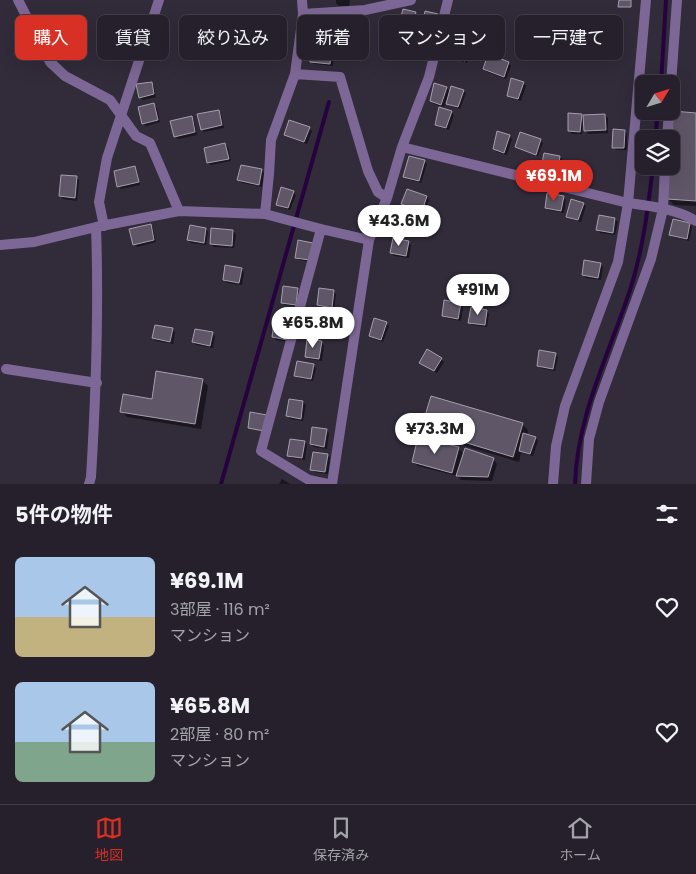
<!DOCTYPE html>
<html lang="ja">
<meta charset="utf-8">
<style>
body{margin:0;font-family:Poppins,"Noto Sans JP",sans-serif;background:#2d2834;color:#f1f3f6;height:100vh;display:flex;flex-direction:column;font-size:19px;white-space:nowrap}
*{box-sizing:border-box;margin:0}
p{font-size:16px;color:#a3a3a9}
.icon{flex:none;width:28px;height:28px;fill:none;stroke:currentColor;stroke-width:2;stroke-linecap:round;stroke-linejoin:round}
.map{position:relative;height:484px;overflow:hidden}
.drawer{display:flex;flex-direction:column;background:#25202c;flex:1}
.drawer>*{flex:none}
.guide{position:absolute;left:15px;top:15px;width:666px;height:45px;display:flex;gap:10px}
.needle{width:32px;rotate:52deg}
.fabs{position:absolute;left:635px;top:75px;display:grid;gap:10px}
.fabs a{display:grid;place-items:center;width:45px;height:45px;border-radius:8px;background:#25202c;box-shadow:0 5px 20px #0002,0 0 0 1px #423e48;font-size:25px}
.price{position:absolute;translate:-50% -42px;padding:0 11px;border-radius:18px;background:#fff;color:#222;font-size:16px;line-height:32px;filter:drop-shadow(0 1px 2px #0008)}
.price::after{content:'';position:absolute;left:50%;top:30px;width:15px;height:11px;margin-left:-8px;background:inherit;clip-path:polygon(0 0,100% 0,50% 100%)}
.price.current{background:#d93025;color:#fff}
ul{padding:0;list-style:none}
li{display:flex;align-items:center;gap:15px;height:125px;padding:0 15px}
li span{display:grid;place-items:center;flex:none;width:140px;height:100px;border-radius:8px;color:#555}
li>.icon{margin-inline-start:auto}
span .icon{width:60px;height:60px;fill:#fffc;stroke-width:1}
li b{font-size:21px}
h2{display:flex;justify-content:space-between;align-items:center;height:60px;padding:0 15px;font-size:21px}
.tag{padding:0 18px;border-radius:8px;background:#25202c;box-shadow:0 5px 20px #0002,0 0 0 1px #423e48;font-size:18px;line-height:45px}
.tag.current{background:#d93025;color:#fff}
.tabs{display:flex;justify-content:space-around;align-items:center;height:70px;border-top:1px solid #423e48;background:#25202c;font-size:14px;color:#a3a3a9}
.tabs a{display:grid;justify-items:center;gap:2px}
.tabs .current{color:#d93025}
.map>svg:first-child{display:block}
</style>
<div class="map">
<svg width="696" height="484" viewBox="0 0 696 484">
<rect width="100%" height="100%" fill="#312b3a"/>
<!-- shadow -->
<path fill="#0007" d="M336,0H350L349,6H339L336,3Z
M404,11L417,15L414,24L402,20Z
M426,13L438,16L440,18L436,34L426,32L423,29Z
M336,27L338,30L337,44L316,42L314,39Z
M362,31L365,34L363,54L349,53L346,50Z
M469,47L472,50L467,63L448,56L445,53Z
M312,51L331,52L334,55L333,66L314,64L311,62Z
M508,63L511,66L506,79L487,72L484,69Z
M152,83L154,86L156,97L143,100L140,97Z
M524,83L526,86L521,101L511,98L508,96Z
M435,85L447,88L450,92L463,91L466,93L460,109L450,106L446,101L444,107L434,104L431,101Z
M154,105L157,108L160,122L146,126L143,123Z
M218,111L221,114L224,128L204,132L202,130Z
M451,112L454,115L449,130L439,127L436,125Z
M674,112L696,114V206L674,205L668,199Z
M581,115L583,117L605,115L608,118V133L588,134L586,131L585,122H583L582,134H572L569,131Z
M191,118L194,120L197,135L178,139L175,136Z
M309,128L312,131L307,144L288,137L285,135Z
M625,131L627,134V150H616L613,147Z
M509,136L512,139L507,155L497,152L494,149Z
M540,140L543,143L538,156L519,149L516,147Z
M225,144L228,147L231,161L211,165L208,163L205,149Z
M560,157L562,159L560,173L545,170L542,168Z
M424,161L427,164L421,183L407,179L404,177Z
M242,166L262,171L264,173L262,187L242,183L239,180Z
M135,168L137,170L140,185L121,189L118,186Z
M76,178L79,180L77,201L63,199L60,196Z
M407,190L427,197L429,200L425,213L405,206L402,204Z
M293,192L296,195L290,210L280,207L278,205Z
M563,197L566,200L564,213L549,210L546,208Z
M583,204L586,206L581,222L571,219L568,216Z
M615,219L618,222L615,235L600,233L598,230Z
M674,221L690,225L692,227L689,241L674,237L671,234Z
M151,225L153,228L156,242L137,247L134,244Z
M206,229L208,232L206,245L191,243L189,240Z
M233,231L236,234L234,248L214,247L211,244Z
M299,242L312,262L299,260L297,257Z
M408,242L411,245L409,258L394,256L391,253Z
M600,264L603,267L601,280L586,278L583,275Z
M241,269L244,272L242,285L227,283L224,280Z
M298,289L300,292L298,307L285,305L282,303Z
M333,291L336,294L334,310L321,308L318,305Z
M460,305L463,307L461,321L446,318L443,315Z
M487,311L489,314L487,327L472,325L469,322Z
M328,316L331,319L329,335L315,333L312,330Z
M275,323L291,342L276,340L273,337Z
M386,323L389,326L383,342L374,339L371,336Z
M172,330L175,332L173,344L156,341L153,338Z
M212,334L215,336L213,348L196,345L194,342Z
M321,342L324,345L322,361L309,359L306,356Z
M555,354L558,357L555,371L541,368L538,365Z
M441,359L444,362L437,373L424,365Z
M313,365L316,368L313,381L299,378L296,376Z
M202,380L208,386L201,429L127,417L122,411Z
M303,402L306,405L303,421L290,419L288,416Z
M522,424L528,430L527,435L536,438L538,441L533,456L521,453L519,462L429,435L423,429Z
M326,430L329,433L327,449L314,447L311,444Z
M304,442L307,444L305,460L291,458L289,456Z
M458,448L464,454L493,459L497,464L492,481L461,480L457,475V476L418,466L413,462Z
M327,455L330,458L328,474L314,472L312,469Z
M282,479L290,484H279Z"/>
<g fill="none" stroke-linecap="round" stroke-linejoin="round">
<!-- stream -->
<path stroke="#26033f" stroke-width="4" d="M661,84L666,0
M655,139L658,111
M221,484L329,102
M575,484C577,416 609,354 630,290C643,250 648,208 653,166"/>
</g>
<!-- building -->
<path fill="#5f5768" stroke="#a79fb1" d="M619,0H631V7H618Z
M403,9L416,12L413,23L400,20Z
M425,11L438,14L433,32L422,29Z
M314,23L336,26L335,42L312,39Z
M347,28L363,30L361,52L345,50Z
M449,39L470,46L465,61L444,54Z
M400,40H410V51H399Z
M311,49L331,51L330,64L310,62Z
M488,54L509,62L504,77L483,69Z
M511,78L524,82L518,99L507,96Z
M152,82L154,94L139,98L136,84Z
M434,83L447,87L441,105L430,101Z
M451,86L464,90L458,107L446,104Z
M154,103L158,120L142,124L138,107Z
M439,107L452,111L446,128L435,125Z
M219,110L222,125L201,130L197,114Z
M673,111L696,113V201L667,199L669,166H671Z
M568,113L582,114L580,132L568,131Z
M605,114L606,130L584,131L583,115Z
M192,116L195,132L174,137L170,121Z
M289,120L310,127L304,142L284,135Z
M613,129L625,130L624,148H612Z
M497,131L510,135L504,153L493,149Z
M520,132L541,139L536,155L515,147Z
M225,143L229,159L207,163L204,148Z
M544,153L560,156L558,171L541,168Z
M409,156L425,160L419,181L403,177Z
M241,165L262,169L259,185L237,180Z
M135,166L139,182L117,187L114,171Z
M61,175L77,176L75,198L59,196Z
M281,187L294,191L288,208L276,205Z
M407,189L427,196L422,211L401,204Z
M547,193L564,196L561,211L545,208Z
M571,199L584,203L578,220L566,217Z
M599,215L615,218L613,233L596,230Z
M673,219L690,223L687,239L669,235Z
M151,224L154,240L133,245L129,229Z
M190,225L206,228L204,243L187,240Z
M211,228L233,230L232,246L210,244Z
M393,238L409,241L406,256L390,253Z
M298,240L313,243L310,260L295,258Z
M584,260L601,263L598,278L582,275Z
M225,265L242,268L239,283L223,280Z
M283,286L298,288L296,305L281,303Z
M319,288L334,290L332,308L317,305Z
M444,300L461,303L458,319L442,316Z
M471,307L487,310L485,325L468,323Z
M314,313L329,315L326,333L311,330Z
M374,318L387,322L381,340L369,336Z
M274,322L291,325L288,340L272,337Z
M155,325L173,328L170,342L152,338Z
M195,329L213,332L210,346L192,342Z
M307,339L322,341L319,359L305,357Z
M427,349L442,358L434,371L419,363Z
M539,350L556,353L553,369L537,366Z
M297,361L314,364L311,379L294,376Z
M156,371L203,379L195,424L120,412L123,394L152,399Z
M431,396L523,423L513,457L421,429Z
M289,399L303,401L301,419L286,416Z
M250,412L267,415L264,431L248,428Z
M312,427L327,429L324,447L310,444Z
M523,433L536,437L530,454L519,451Z
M418,437L459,447L452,473L412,462Z
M290,439L305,441L302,458L287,456Z
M465,448L494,458L488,477L456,476Z
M313,452L328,454L325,472L310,470Z"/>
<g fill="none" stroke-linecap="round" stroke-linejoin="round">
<!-- minor -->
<path stroke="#7d6796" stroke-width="10" d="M18,0L50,62L65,76L110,100L136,136L150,143L179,211
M303,14L365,10L411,0
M295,74L340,77L368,171L378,192L387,198
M671,84L677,0
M667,139L669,111
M402,147L628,203C650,206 677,209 696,221
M265,214L269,174L271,140L295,74L303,14L302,0
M104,226L99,202L107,158L159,0
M321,229L261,451L309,480L328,484
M0,245L34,242L96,227L179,211L265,214L321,229L369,240
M6,369L97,383
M89,484L91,477C96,394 99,311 96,227
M332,484L369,240L387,198L402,147L429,77L448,0
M586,484L589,439L599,402L651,259L663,209L665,166"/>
<!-- tertiary -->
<path stroke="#7d6796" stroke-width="10" d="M553,484L556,446L565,406L618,262L628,203L646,0"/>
</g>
</svg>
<div class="fabs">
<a><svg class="needle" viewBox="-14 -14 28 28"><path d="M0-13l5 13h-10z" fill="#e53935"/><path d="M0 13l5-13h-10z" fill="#a3a3a9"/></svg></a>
<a><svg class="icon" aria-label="layers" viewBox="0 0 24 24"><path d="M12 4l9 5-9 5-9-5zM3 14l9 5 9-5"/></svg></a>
</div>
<b class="price current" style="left:554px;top:202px">¥69.1M</b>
<b class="price" style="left:399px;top:247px">¥43.6M</b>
<b class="price" style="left:478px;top:316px">¥91M</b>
<b class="price" style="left:313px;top:349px">¥65.8M</b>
<b class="price" style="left:435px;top:455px">¥73.3M</b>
<div class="guide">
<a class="tag current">購入</a>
<a class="tag">賃貸</a>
<a class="tag">絞り込み</a>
<a class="tag">新着</a>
<a class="tag">マンション</a>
<a class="tag">一戸建て</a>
</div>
</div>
<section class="drawer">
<h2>5件の物件<svg class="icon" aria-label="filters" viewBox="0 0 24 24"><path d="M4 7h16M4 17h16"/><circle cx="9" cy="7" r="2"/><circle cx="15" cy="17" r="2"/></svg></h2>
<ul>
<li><span style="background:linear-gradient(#a9c7e8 60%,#c2b280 0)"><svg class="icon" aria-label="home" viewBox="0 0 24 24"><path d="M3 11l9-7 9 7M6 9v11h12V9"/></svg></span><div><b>¥69.1M</b><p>3部屋 · 116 m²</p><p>マンション</p></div><svg class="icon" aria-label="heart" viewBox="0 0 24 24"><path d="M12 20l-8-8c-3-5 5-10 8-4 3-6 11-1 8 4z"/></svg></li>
<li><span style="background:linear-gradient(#a9c7e8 60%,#7fa58c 0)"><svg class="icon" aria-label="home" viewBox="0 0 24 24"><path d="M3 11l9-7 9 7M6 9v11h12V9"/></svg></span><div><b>¥65.8M</b><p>2部屋 · 80 m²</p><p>マンション</p></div><svg class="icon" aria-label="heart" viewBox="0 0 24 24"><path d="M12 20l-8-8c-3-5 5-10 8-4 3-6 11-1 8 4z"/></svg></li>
</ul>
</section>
<nav class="tabs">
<a class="current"><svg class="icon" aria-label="map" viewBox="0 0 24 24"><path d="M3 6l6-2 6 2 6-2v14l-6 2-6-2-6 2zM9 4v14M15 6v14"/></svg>地図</a>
<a><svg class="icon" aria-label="saved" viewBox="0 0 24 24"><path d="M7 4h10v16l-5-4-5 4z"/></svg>保存済み</a>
<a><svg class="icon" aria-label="home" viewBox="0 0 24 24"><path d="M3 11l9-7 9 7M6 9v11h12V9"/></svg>ホーム</a>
</nav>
